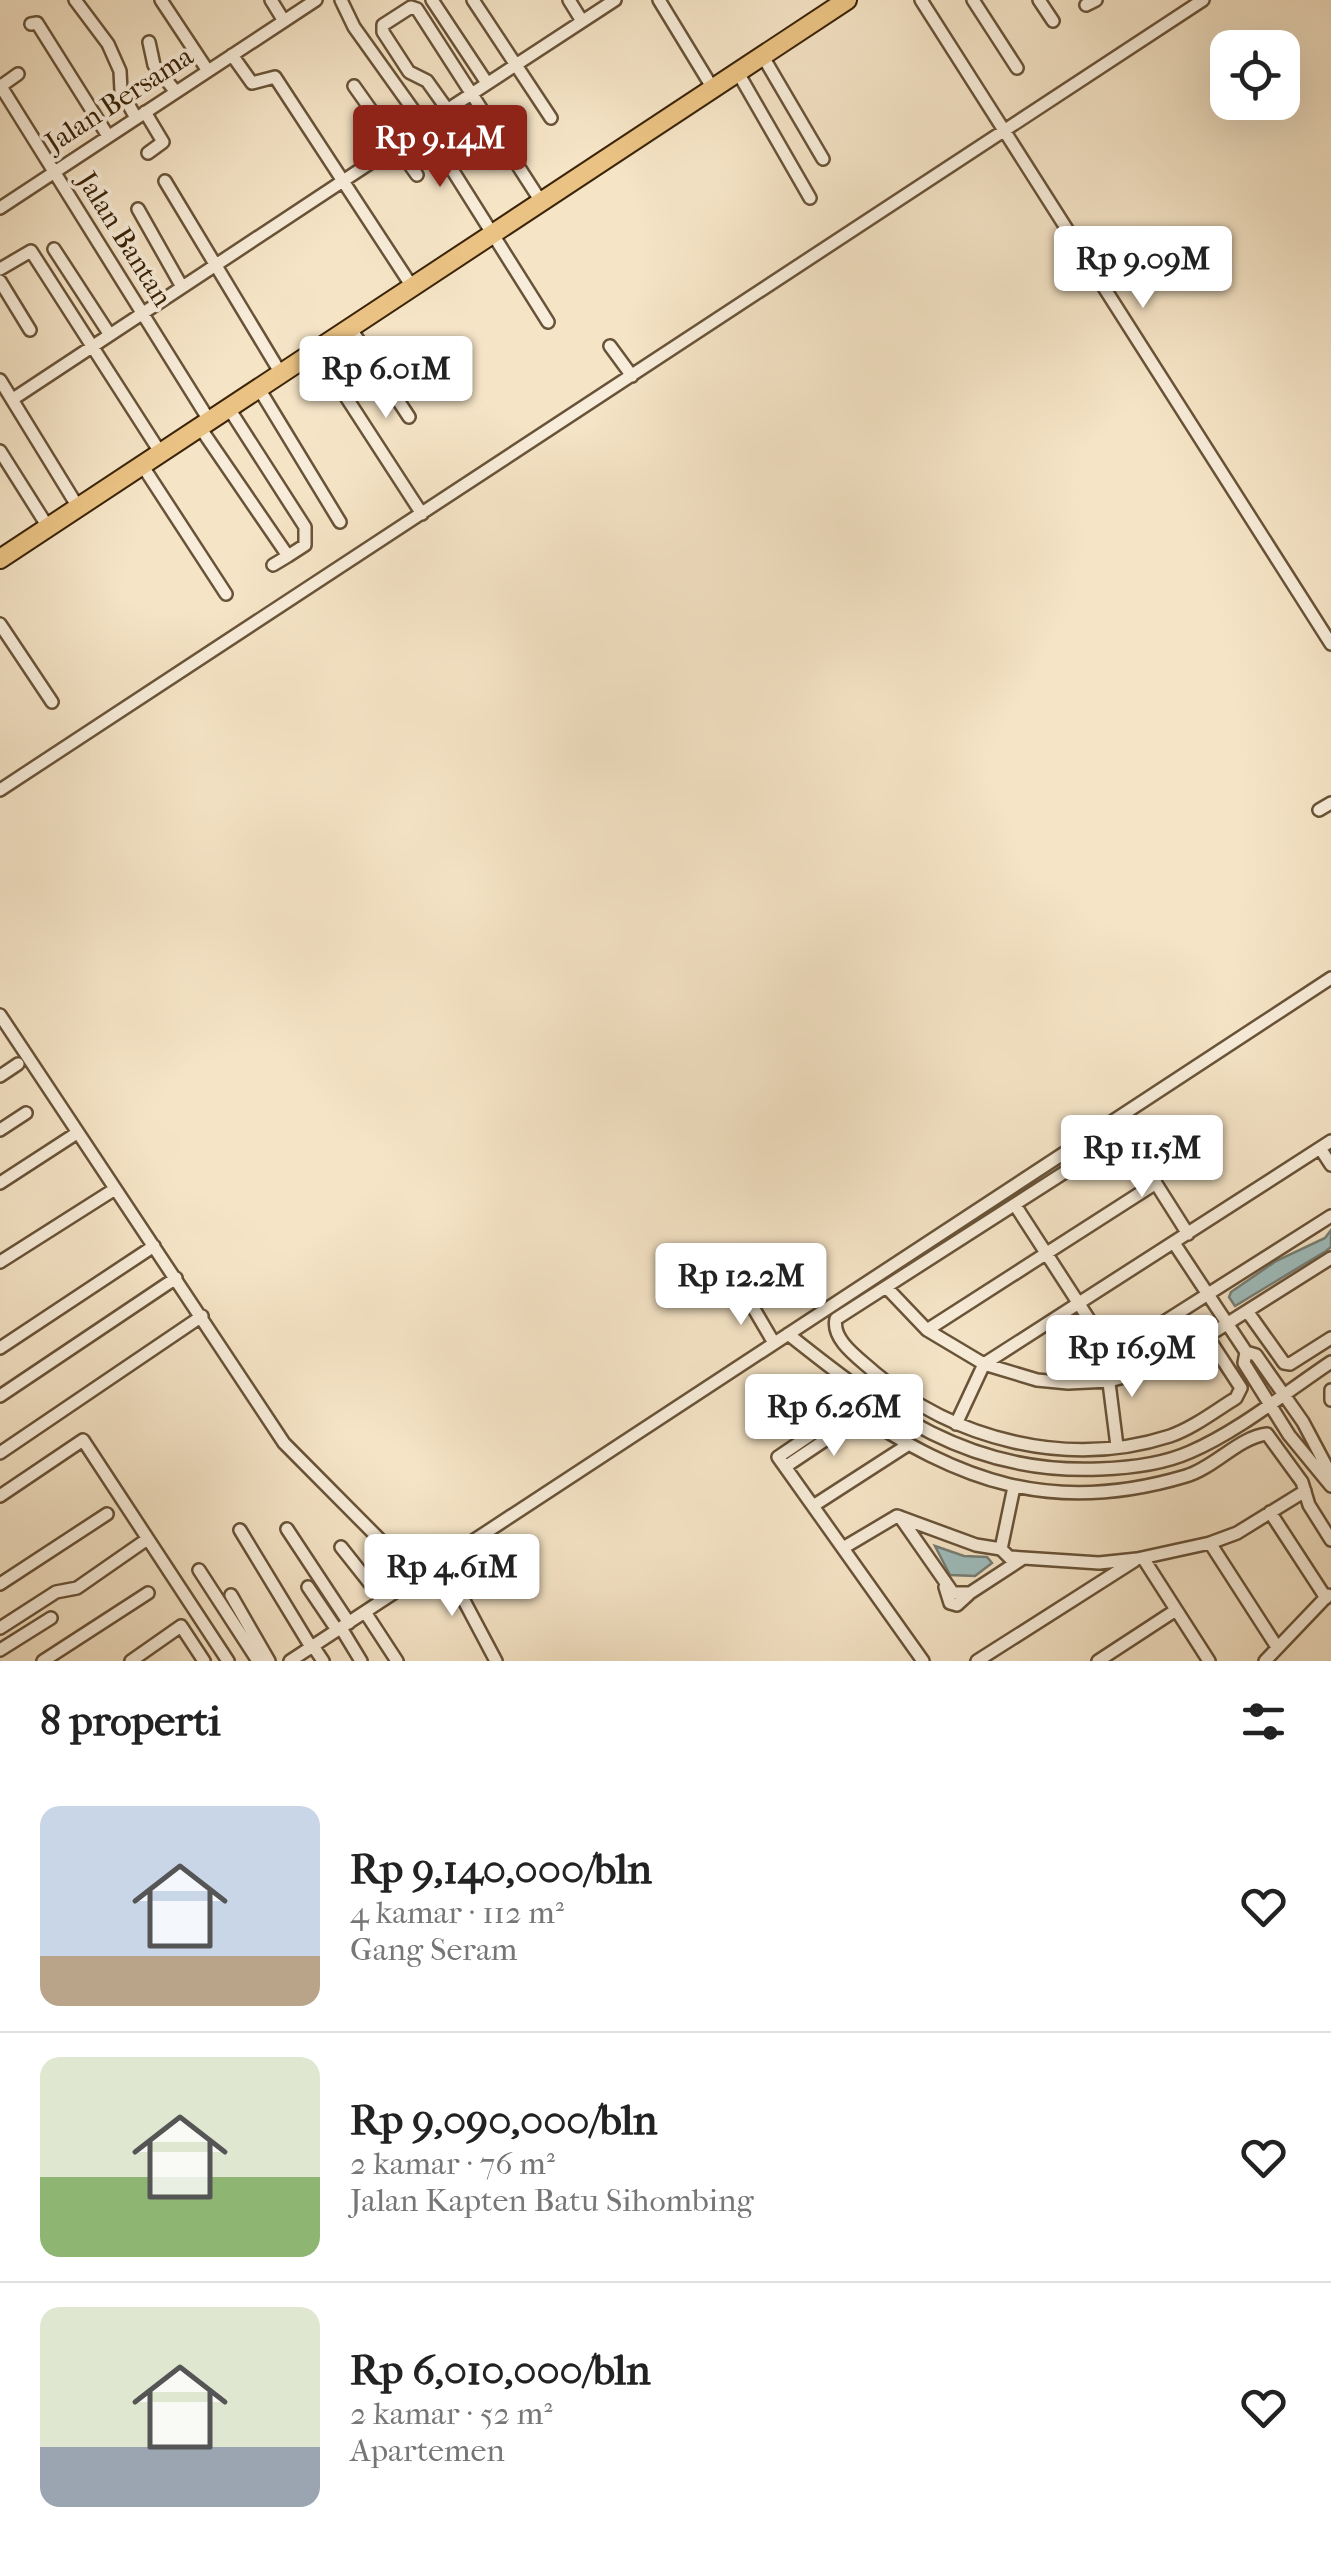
<!DOCTYPE html>
<html lang="id">
<meta charset="utf-8">
<style>
body{margin:0;font-family:"IM FELL French Canon",serif;background:#f6f6f6;color:#222;height:100vh;display:flex;flex-direction:column;font-size:38px;white-space:nowrap}
*{box-sizing:border-box;margin:0}
p{font-size:32px;color:#767676}
.icon{flex:none;width:55px;height:55px;fill:none;stroke:currentColor;stroke-width:2;stroke-linecap:round;stroke-linejoin:round}
.map{position:relative;height:1661px;overflow:hidden}
.sheet{display:flex;flex-direction:column;background:#fff;flex:1}
.sheet>*{flex:none}
.tools{position:absolute;left:1210px;top:30px;display:grid;gap:20px}
.tools a{display:grid;place-items:center;width:90px;height:90px;border-radius:20px;background:#fff;box-shadow:0 10px 40px #0002;font-size:50px}
.price{position:absolute;translate:-50% -85px;padding:0 22px;border-radius:10px;background:#fff;color:#222;font-size:32px;line-height:65px;filter:drop-shadow(0 2px 5px #0008)}
.price::after{content:'';position:absolute;left:50%;top:60px;width:30px;height:22px;margin-left:-15px;background:inherit;clip-path:polygon(0 0,100% 0,50% 100%)}
.price.active{background:#8f2418;color:#fff}
ul{padding:0;list-style:none}
li{display:flex;align-items:center;gap:30px;height:250px;padding:0 40px}
li+li{border-top:2px solid #e0e0e0}
li span{display:grid;place-items:center;flex:none;width:280px;height:200px;border-radius:20px;color:#555}
li>.icon{margin-inline-start:auto}
span .icon{width:120px;height:120px;fill:#fffc;stroke-width:1}
li b{font-size:42px}
h2{display:flex;justify-content:space-between;align-items:center;height:120px;padding:0 40px;font-size:42px}
.map>svg:first-child{display:block}
</style>
<div class="map">
<svg width="1331" height="1661" viewBox="0 0 1331 1661">
<rect width="100%" height="100%" fill="#f5e4c6"/>
<filter id="stains"><feTurbulence type="fractalNoise" baseFrequency=".002" numOctaves="4"/><feColorMatrix values="0 0 0 0 .2 0 0 0 0 .09 0 0 0 0 .02 0 0 0 .5 -.17"/></filter>
<radialGradient id="worn" r=".72"><stop offset=".6" stop-color="#630" stop-opacity="0"/><stop offset="1" stop-color="#630" stop-opacity=".3"/></radialGradient>
<!-- water -->
<path fill="#9fbdbd" stroke="#777f75" stroke-width="2.5" d="M1331,1230V1247L1326,1251L1235,1306L1229,1297L1231,1292L1276,1261L1325,1238Z
M935,1546L964,1556L987,1557L992,1563L975,1576L950,1575Z"/>
<g fill="none" stroke-linecap="round" stroke-linejoin="round">
<!-- minor casing -->
<g stroke="#695338" stroke-width="16">
<path id="minor" d="M75,0L108,44L120,71L121,91L136,118
M161,0L208,71
M271,0L284,21
M341,0L354,27L424,125L548,322
M432,0L487,83
M473,0L551,118
M569,0L582,21
M659,0L712,87
M921,0L1331,644
M973,0L1017,68
M1039,0L1053,21
M1086,5L1096,0
M31,24L37,23L108,136
M149,42L154,65L176,92
M232,55L252,83L275,77L411,285
M762,55L823,159
M737,71L810,198
M0,85L209,420
M1,86L18,74
M354,86L417,175
M447,109L427,81L409,72L383,32V25L411,7L417,9L540,200
M145,112L163,142L148,153
M424,125L615,0
M165,181L280,372
M0,208L316,0
M138,209L182,287
M54,249L110,335
M0,269L31,251L160,452
M0,281L30,330
M349,326L409,417
M610,346L632,376
M315,349L422,514
M0,380L78,507
M258,387L340,522
M13,399L408,138
M228,407L305,527V545L288,556
M199,426L288,556L273,565
M0,451L48,527
M142,465L226,594
M0,624L52,702
M0,790L1203,0
M1319,810L1331,803
M0,1015L284,1443L417,1577
M0,1076L18,1064
M0,1130L26,1113
M1320,1148L1331,1165
M0,1183L77,1133
M1015,1205L1112,1355
M1188,1234L1129,1141L1115,1140L836,1319C831,1340 860,1359 874,1372C954,1440 1068,1469 1170,1436C1193,1428 1215,1411 1236,1398L1241,1388L1207,1336
M1174,1243L1246,1352L1256,1355L1303,1422L1331,1475
M0,1262L115,1189
M886,1287L927,1330L984,1364L1037,1380L1068,1383L1109,1381L1157,1368L1331,1258
M744,1292L774,1343
M1247,1311L1284,1363L1290,1364L1331,1338
M927,1330L1156,1183
M788,1334C886,1412 969,1475 1100,1469C1130,1468 1163,1464 1190,1452C1239,1431 1286,1392 1331,1362
M0,1348L154,1246
M1246,1352L1244,1363L1289,1435L1331,1486
M1106,1359L1117,1446
M1071,1381L1331,1216
M1331,1390V1400
M0,1396L176,1278
M956,1424L984,1364L1331,1141
M0,1453L202,1316
M785,1467L861,1416
M0,1496L83,1440L228,1661
M813,1506L906,1446
M1270,1512L1326,1598
M900,1517L953,1593H970L1022,1559
M287,1529L349,1623
M240,1530L311,1647
M1210,1543L1277,1647
M341,1547L383,1600
M843,1548L897,1516L976,1545L1001,1549L1009,1557L1099,1563L1137,1559L1210,1543L1237,1533L1305,1491
M1001,1549L1014,1487
M1143,1558L1209,1661
M443,1561L496,1661
M199,1570L258,1661
M0,1584L107,1514
M308,1587L337,1630
M945,1587L950,1603L957,1605L969,1594
M231,1595L269,1661
M365,1612L397,1661
M0,1628L56,1592L77,1588L146,1540
M341,1628L361,1661
M313,1646L323,1661
M0,1650L51,1618
M43,1661L148,1593
M131,1661L181,1626L204,1661
M290,1661L1331,978
M923,1661L778,1457L850,1408C961,1482 1052,1516 1186,1476C1214,1468 1239,1437 1267,1434L1302,1482L1309,1505L1331,1540
M977,1661L1134,1561
M1098,1661L1176,1610
M1265,1661L1328,1595"/>
</g>
<!-- highway casing -->
<g stroke="#3a2308" stroke-width="22">
<path id="highway" d="M0,559L847,0"/>
</g>
<!-- minor -->
<use href="#minor" stroke="#f8edda" stroke-width="11"/>
<!-- highway -->
<use href="#highway" stroke="#eac283" stroke-width="18"/>
</g>
<g text-anchor="middle" dominant-baseline="central" stroke-width="8" stroke-linejoin="round" paint-order="stroke">
<!-- street labels -->
<g font-size="28" fill="#3a2308" stroke="#f8edda">
<text transform="translate(119 99) rotate(-33)">Jalan Bersama</text>
<text transform="translate(125 239) rotate(58)">Jalan Bantan</text>
</g>
</g>
<rect width="100%" height="100%" filter="url(#stains)"/>
<rect width="100%" height="100%" fill="url(#worn)"/>
</svg>
<div class="tools">
<a><svg class="icon" aria-label="locate" viewBox="0 0 24 24"><circle cx="12" cy="12" r="6"/><path d="M12 2v4M12 18v4M2 12h4M18 12h4"/></svg></a>
</div>
<b class="price active" style="left:440px;top:190px">Rp 9.14M</b>
<b class="price" style="left:1143px;top:311px">Rp 9.09M</b>
<b class="price" style="left:386px;top:421px">Rp 6.01M</b>
<b class="price" style="left:1142px;top:1200px">Rp 11.5M</b>
<b class="price" style="left:741px;top:1328px">Rp 12.2M</b>
<b class="price" style="left:1132px;top:1400px">Rp 16.9M</b>
<b class="price" style="left:834px;top:1459px">Rp 6.26M</b>
<b class="price" style="left:452px;top:1619px">Rp 4.61M</b>
</div>
<section class="sheet">
<h2>8 properti<svg class="icon" aria-label="filters" viewBox="0 0 24 24"><path d="M4 7h16M4 17h16"/><circle cx="9" cy="7" r="2"/><circle cx="15" cy="17" r="2"/></svg></h2>
<ul>
<li><span style="background:linear-gradient(#c9d6e8 75%,#b9a48a 0)"><svg class="icon" aria-label="home" viewBox="0 0 24 24"><path d="M3 11l9-7 9 7M6 9v11h12V9"/></svg></span><div><b>Rp 9,140,000/bln</b><p>4 kamar · 112 m²</p><p>Gang Seram</p></div><svg class="icon" aria-label="heart" viewBox="0 0 24 24"><path d="M12 20l-8-8c-3-5 5-10 8-4 3-6 11-1 8 4z"/></svg></li>
<li><span style="background:linear-gradient(#dfe7d0 60%,#8fb573 0)"><svg class="icon" aria-label="home" viewBox="0 0 24 24"><path d="M3 11l9-7 9 7M6 9v11h12V9"/></svg></span><div><b>Rp 9,090,000/bln</b><p>2 kamar · 76 m²</p><p>Jalan Kapten Batu Sihombing</p></div><svg class="icon" aria-label="heart" viewBox="0 0 24 24"><path d="M12 20l-8-8c-3-5 5-10 8-4 3-6 11-1 8 4z"/></svg></li>
<li><span style="background:linear-gradient(#dfe7d0 70%,#9aa5b1 0)"><svg class="icon" aria-label="home" viewBox="0 0 24 24"><path d="M3 11l9-7 9 7M6 9v11h12V9"/></svg></span><div><b>Rp 6,010,000/bln</b><p>2 kamar · 52 m²</p><p>Apartemen</p></div><svg class="icon" aria-label="heart" viewBox="0 0 24 24"><path d="M12 20l-8-8c-3-5 5-10 8-4 3-6 11-1 8 4z"/></svg></li>
</ul>
</section>
